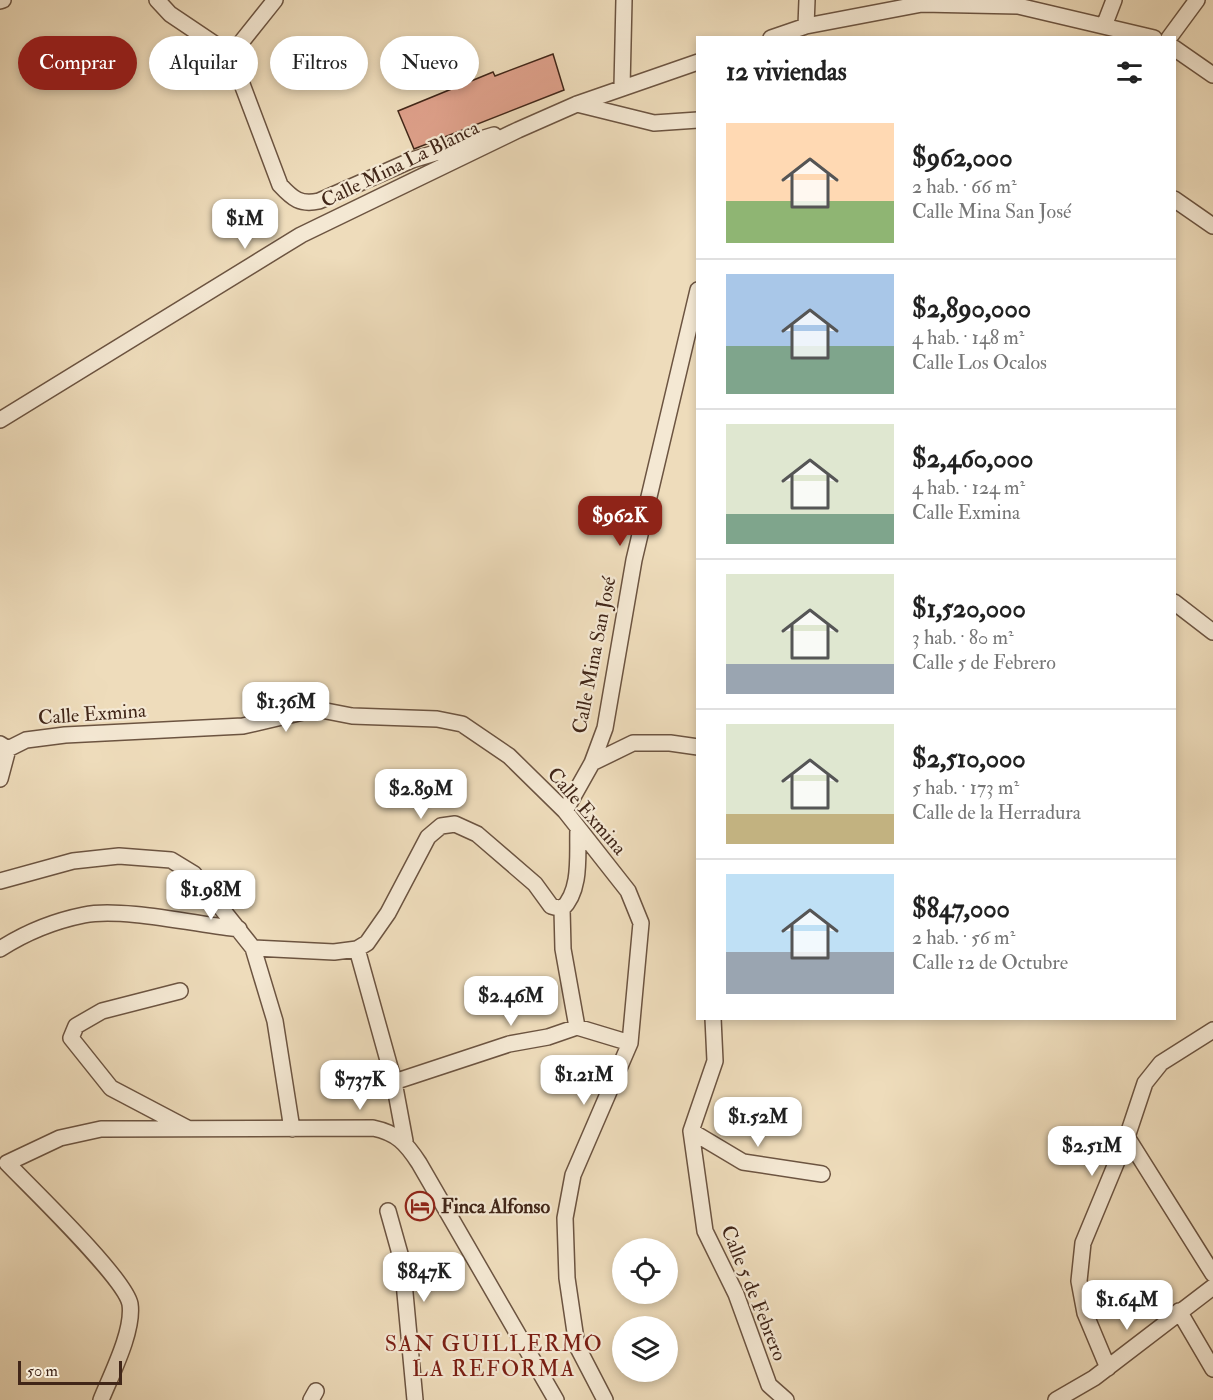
<!DOCTYPE html>
<html lang="es">
<meta charset="utf-8">
<style>
body{margin:0;font-family:"IM FELL Double Pica",serif;background:#f6f6f6;color:#222;height:100vh;display:flex;flex-direction:column;font-size:22px;white-space:nowrap}
*{box-sizing:border-box;margin:0}
p{font-size:20px;color:#767676}
.icon{flex:none;width:33px;height:33px;fill:none;stroke:currentColor;stroke-width:2;stroke-linecap:round;stroke-linejoin:round}
.map{position:relative;flex:1;overflow:hidden}
.drawer{position:absolute;left:696px;top:36px;width:480px;height:984px;display:flex;flex-direction:column;background:#fff;border-radius:0px;box-shadow:0 3px 9px #0003}
.drawer>*{flex:none}
.guide{position:absolute;left:18px;top:36px;width:570px;height:54px;display:flex;gap:12px}
.fabs{position:absolute;left:612px;top:1238px;display:grid;gap:12px}
.fabs a{display:grid;place-items:center;width:66px;height:66px;border-radius:50%;background:#fff;box-shadow:0 3px 9px #0003;font-size:30px}
.scale{position:absolute;left:18px;bottom:15px;width:104px;box-sizing:border-box;padding-left:6px;border:3px solid #412618;border-top:0;font-size:16px;line-height:21px;white-space:nowrap;color:#412618;-webkit-text-stroke:4px #f4e8d3;paint-order:stroke}
.price{position:absolute;translate:-50% -51px;padding:0 14px;border-radius:12px;background:#fff;color:#222;font-size:20px;line-height:39px;filter:drop-shadow(0 2px 3px #0008)}
.price::after{content:'';position:absolute;left:50%;top:36px;width:18px;height:14px;margin-left:-9px;background:inherit;clip-path:polygon(0 0,100% 0,50% 100%)}
.price.current{background:#8f2418;color:#fff}
ul{padding:0;list-style:none}
li{display:flex;align-items:center;gap:18px;height:150px;padding:0 30px}
li+li{border-top:2px solid #e0e0e0}
li span{display:grid;place-items:center;flex:none;width:168px;height:120px;border-radius:0px;color:#555}
li>.icon{margin-inline-start:auto}
span .icon{width:72px;height:72px;fill:#fffc;stroke-width:1}
li b{font-size:26px}
h2{display:flex;justify-content:space-between;align-items:center;height:72px;padding:0 30px;font-size:26px}
.tag{padding:0 21px;border-radius:27px;background:#fff;box-shadow:0 3px 9px #0003;font-size:21px;line-height:54px}
.tag.current{background:#8f2418;color:#fff}
.map>svg:first-child{display:block}
</style>
<div class="map">
<svg width="1213" height="1400" viewBox="0 0 1213 1400">
<rect width="100%" height="100%" fill="#eedcbb"/>
<filter id="stains"><feTurbulence type="fractalNoise" baseFrequency=".00333" numOctaves="4"/><feColorMatrix values="0 0 0 0 .2 0 0 0 0 .09 0 0 0 0 .02 0 0 0 .5 -.17"/></filter>
<radialGradient id="worn" r=".72"><stop offset=".6" stop-color="#630" stop-opacity="0"/><stop offset="1" stop-color="#630" stop-opacity=".3"/></radialGradient>
<!-- building -->
<path fill="#dea08a" stroke="#412618" stroke-width="1.5" d="M553,54L564,90L414,149L398,111L493,72L495,76Z"/>
<g fill="none" stroke-linecap="round" stroke-linejoin="round">
<!-- minor casing -->
<g stroke="#6c5441" stroke-width="18">
<path id="minor" d="M157,0L170,14L231,55L280,185C293,199 300,205 319,201L412,160L494,135
M0,1L3,0
M806,26L807,0
M1104,26L1114,0
M771,38L806,26L922,4L1018,6L1154,38
M1169,38L1197,0
M1174,48L1213,75
M231,55L275,0
M622,87L624,0
M577,104L654,123L698,120
M1174,199L1213,226
M0,420L301,235L518,130L577,104L698,62
M1174,602L1213,632
M0,744L8,749L26,740L65,735L243,726L316,709L352,716L437,719L462,724L509,756L565,811L628,891L641,923L630,1043L573,1175L565,1218L567,1278L577,1346L605,1400
M592,763L633,743H670L698,747
M0,779L8,749
M565,811L592,763L605,728L634,560L698,290
M0,881L73,861L119,856L171,860L194,874L253,948L275,1021L292,1129
M562,909L563,949L577,1027
M253,948L334,952L357,949L367,943L388,913L428,837L441,826L455,824L477,834L535,884L551,906L562,909C582,890 577,854 578,829
M0,949C25,933 54,921 84,915C121,907 199,925 239,929
M357,949L394,1082L405,1141
M180,991L102,1011L76,1026L71,1038L111,1088L187,1128
M713,1018L715,1061L691,1131L705,1231L736,1294L769,1385L786,1400
M394,1082L509,1044L548,1037L577,1027L630,1043
M691,1131L743,1162L822,1174
M1127,1137L1213,1274
M7,1163L60,1138L101,1129L373,1128C397,1133 406,1143 419,1163L556,1400
M7,1163C31,1188 125,1278 130,1304C134,1331 111,1375 101,1400
M388,1211L402,1261L415,1400
M1179,1311L1213,1369
M1108,1368L1085,1313L1079,1281L1083,1243L1127,1137L1145,1083L1161,1063L1213,1030
M311,1400L316,1391
M1056,1400L1094,1378L1213,1287"/>
</g>
<!-- minor -->
<use href="#minor" stroke="#f4e8d3" stroke-width="15"/>
</g>
<!-- icons -->
<defs>
<g id="hotel-ring" transform="scale(1.5)"><circle r="9.5" fill="#f4e8d3" stroke="#8f2418" stroke-width="1.5"/><path d="M-6-4.5h1.5V1H6V5H4.5V3h-9V5H-6ZM-4 0a1.8 1.8 0 1 1 3.6 0ZM.5 0V-2.5h3Q6-2.5 6 0Z" fill="#8f2418"/></g>
</defs>
<g fill-rule="evenodd">
<use href="#hotel-ring" x="420" y="1206"/>
</g>
<g text-anchor="middle" dominant-baseline="central" stroke-width="4.5" stroke-linejoin="round" paint-order="stroke">
<!-- street labels -->
<g font-size="20" fill="#412618" stroke="#f4e8d3">
<text transform="translate(400 164) rotate(-26)">Calle Mina La Blanca</text>
<text transform="translate(594 655) rotate(-79)">Calle Mina San José</text>
<text transform="translate(92 714) rotate(-4)">Calle Exmina</text>
<text transform="translate(587 811) rotate(49)">Calle Exmina</text>
<text transform="translate(754 1293) rotate(68)">Calle 5 de Febrero</text>
</g>
<!-- poi labels -->
<g font-size="20" font-weight="bold" fill="#412618" stroke="#f4e8d3" text-anchor="start">
<text x="441" y="1206">Finca Alfonso</text>
</g>
<!-- quarter labels -->
<g font-size="22" letter-spacing="1.5" fill="#7a1f14" stroke="#f4e8d3">
<text x="494" y="1344">SAN GUILLERMO<tspan x="494" dy="25">LA REFORMA</tspan></text>
</g>
</g>
<rect width="100%" height="100%" filter="url(#stains)"/>
<rect width="100%" height="100%" fill="url(#worn)"/>
</svg>
<div class="fabs">
<a><svg class="icon" aria-label="locate" viewBox="0 0 24 24"><circle cx="12" cy="12" r="6"/><path d="M12 2v4M12 18v4M2 12h4M18 12h4"/></svg></a>
<a><svg class="icon" aria-label="layers" viewBox="0 0 24 24"><path d="M12 4l9 5-9 5-9-5zM3 14l9 5 9-5"/></svg></a>
</div>
<div class="scale">50 m</div>
<b class="price" style="left:245px;top:250px">$1M</b>
<b class="price current" style="left:620px;top:547px">$962K</b>
<b class="price" style="left:286px;top:733px">$1.36M</b>
<b class="price" style="left:421px;top:820px">$2.89M</b>
<b class="price" style="left:211px;top:921px">$1.98M</b>
<b class="price" style="left:511px;top:1027px">$2.46M</b>
<b class="price" style="left:584px;top:1106px">$1.21M</b>
<b class="price" style="left:360px;top:1111px">$737K</b>
<b class="price" style="left:758px;top:1148px">$1.52M</b>
<b class="price" style="left:1092px;top:1177px">$2.51M</b>
<b class="price" style="left:424px;top:1303px">$847K</b>
<b class="price" style="left:1127px;top:1331px">$1.64M</b>
<div class="guide">
<a class="tag current">Comprar</a>
<a class="tag">Alquilar</a>
<a class="tag">Filtros</a>
<a class="tag">Nuevo</a>
</div>
<section class="drawer">
<h2>12 viviendas<svg class="icon" aria-label="filters" viewBox="0 0 24 24"><path d="M4 7h16M4 17h16"/><circle cx="9" cy="7" r="2"/><circle cx="15" cy="17" r="2"/></svg></h2>
<ul>
<li><span style="background:linear-gradient(#ffd9b3 65%,#8fb573 0)"><svg class="icon" aria-label="home" viewBox="0 0 24 24"><path d="M3 11l9-7 9 7M6 9v11h12V9"/></svg></span><div><b>$962,000</b><p>2 hab. · 66 m²</p><p>Calle Mina San José</p></div></li>
<li><span style="background:linear-gradient(#a9c7e8 60%,#7fa58c 0)"><svg class="icon" aria-label="home" viewBox="0 0 24 24"><path d="M3 11l9-7 9 7M6 9v11h12V9"/></svg></span><div><b>$2,890,000</b><p>4 hab. · 148 m²</p><p>Calle Los Ocalos</p></div></li>
<li><span style="background:linear-gradient(#dfe7d0 75%,#7fa58c 0)"><svg class="icon" aria-label="home" viewBox="0 0 24 24"><path d="M3 11l9-7 9 7M6 9v11h12V9"/></svg></span><div><b>$2,460,000</b><p>4 hab. · 124 m²</p><p>Calle Exmina</p></div></li>
<li><span style="background:linear-gradient(#dfe7d0 75%,#9aa5b1 0)"><svg class="icon" aria-label="home" viewBox="0 0 24 24"><path d="M3 11l9-7 9 7M6 9v11h12V9"/></svg></span><div><b>$1,520,000</b><p>3 hab. · 80 m²</p><p>Calle 5 de Febrero</p></div></li>
<li><span style="background:linear-gradient(#dfe7d0 75%,#c2b280 0)"><svg class="icon" aria-label="home" viewBox="0 0 24 24"><path d="M3 11l9-7 9 7M6 9v11h12V9"/></svg></span><div><b>$2,510,000</b><p>5 hab. · 173 m²</p><p>Calle de la Herradura</p></div></li>
<li><span style="background:linear-gradient(#bfe0f5 65%,#9aa5b1 0)"><svg class="icon" aria-label="home" viewBox="0 0 24 24"><path d="M3 11l9-7 9 7M6 9v11h12V9"/></svg></span><div><b>$847,000</b><p>2 hab. · 56 m²</p><p>Calle 12 de Octubre</p></div></li>
</ul>
</section>
</div>
